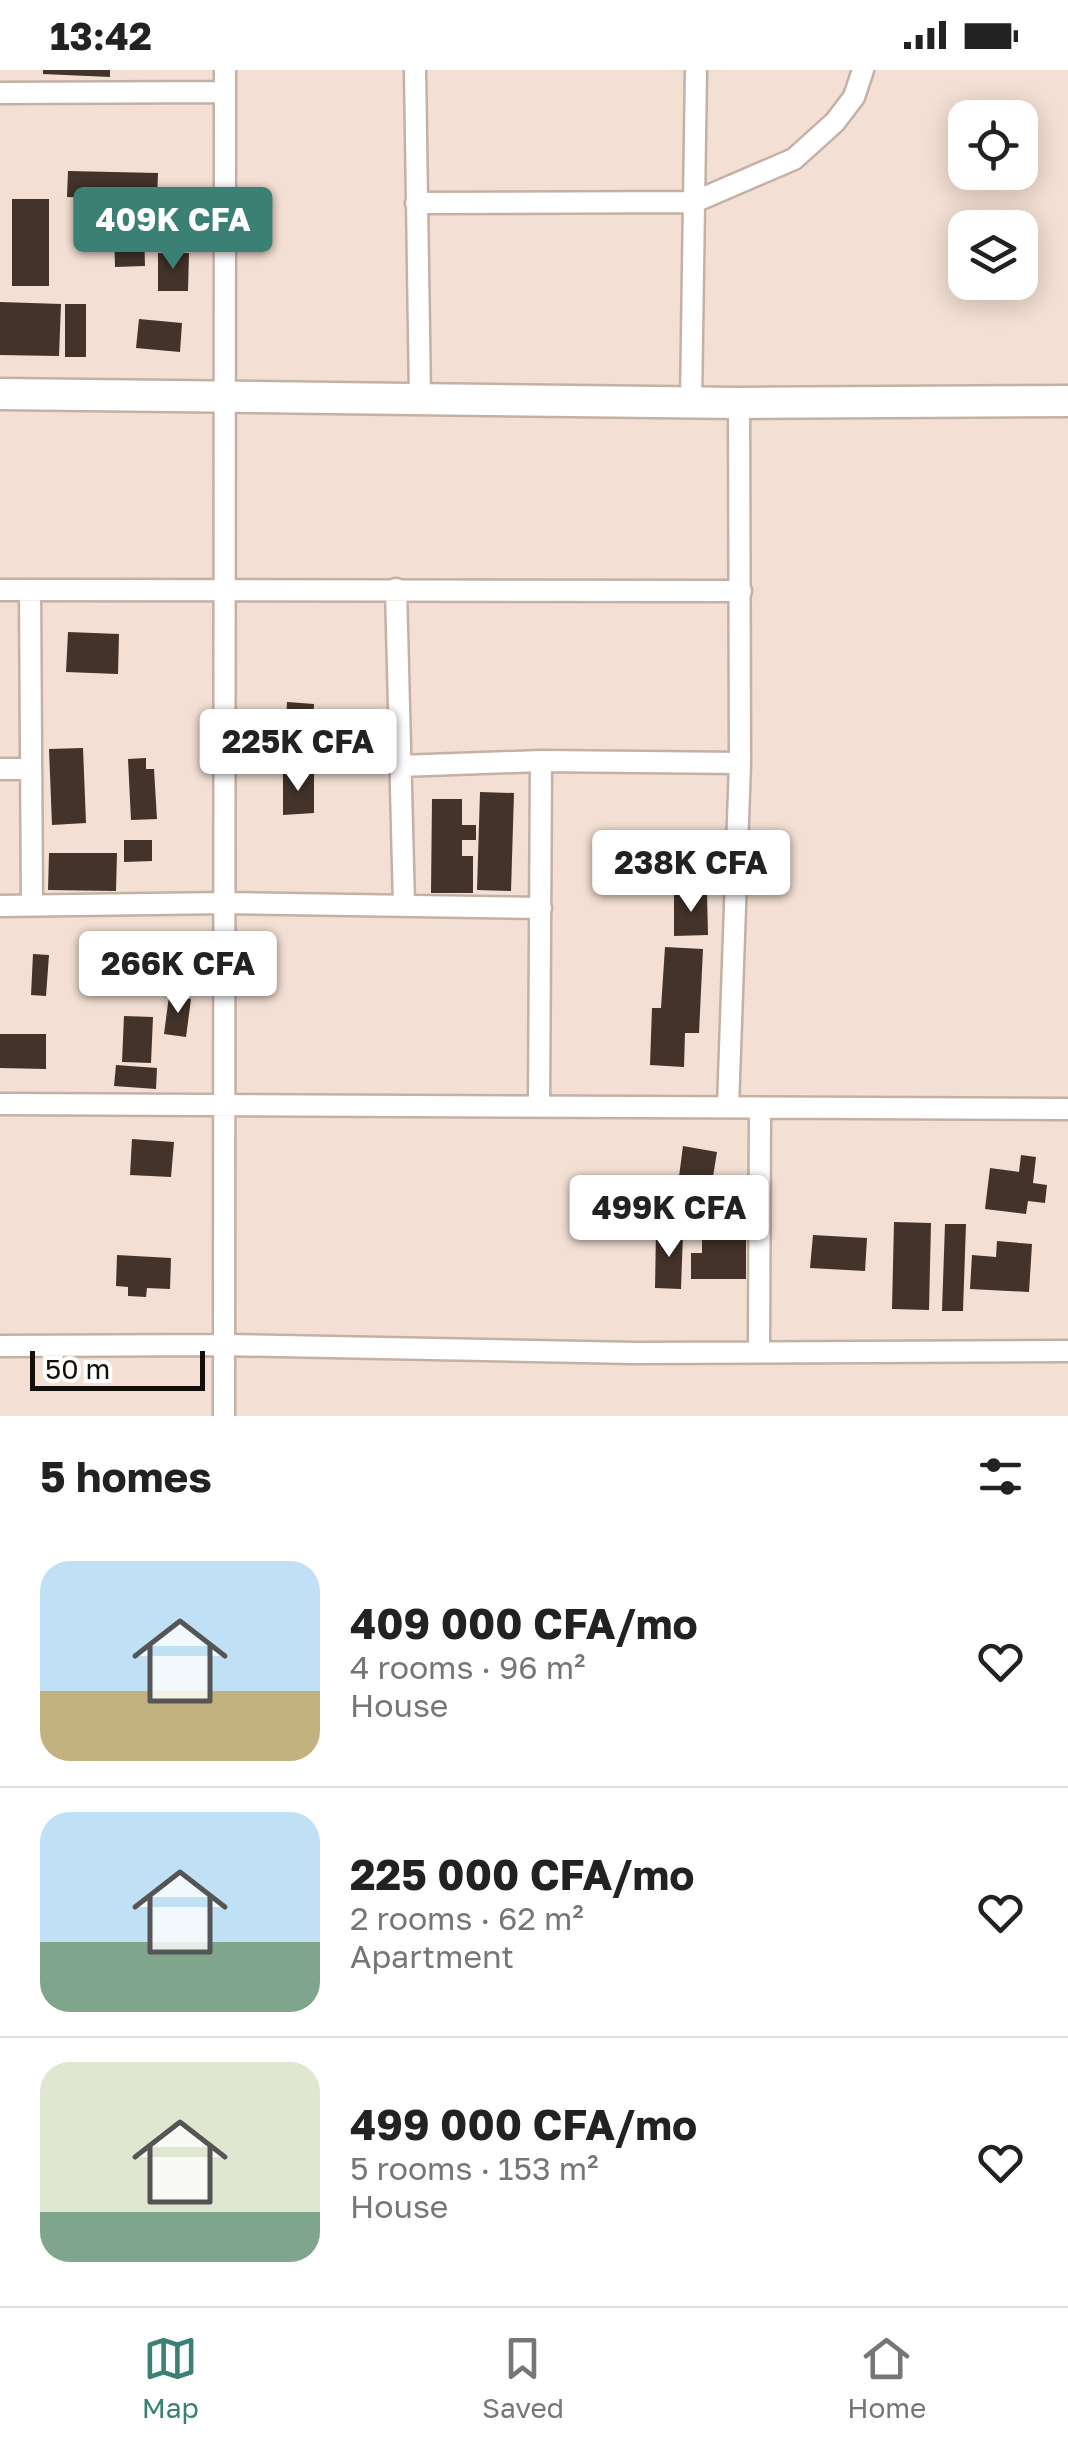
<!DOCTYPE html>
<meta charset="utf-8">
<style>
body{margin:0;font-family:"Golos Text",sans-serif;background:#f2f2f2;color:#222;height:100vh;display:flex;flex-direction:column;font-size:38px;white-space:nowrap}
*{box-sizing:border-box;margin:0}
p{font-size:32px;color:#767676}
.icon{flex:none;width:55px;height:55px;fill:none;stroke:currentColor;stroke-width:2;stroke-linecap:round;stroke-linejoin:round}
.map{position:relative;height:1346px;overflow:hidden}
.drawer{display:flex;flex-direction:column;background:#fff;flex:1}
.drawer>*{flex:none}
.tools{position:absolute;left:948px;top:30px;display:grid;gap:20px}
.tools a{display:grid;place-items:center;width:90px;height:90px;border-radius:20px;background:#fff;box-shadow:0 5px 25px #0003;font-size:50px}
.scale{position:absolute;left:30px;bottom:25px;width:175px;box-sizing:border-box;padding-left:10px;border:5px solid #150f0b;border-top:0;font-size:28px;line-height:35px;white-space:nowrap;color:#150f0b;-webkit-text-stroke:8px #fff;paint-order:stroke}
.price{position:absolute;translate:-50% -85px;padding:0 22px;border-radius:10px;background:#fff;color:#222;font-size:32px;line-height:65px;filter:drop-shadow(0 2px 5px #0008)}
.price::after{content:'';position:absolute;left:50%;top:60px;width:30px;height:22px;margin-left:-15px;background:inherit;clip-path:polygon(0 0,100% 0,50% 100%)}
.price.current{background:#3b8074;color:#fff}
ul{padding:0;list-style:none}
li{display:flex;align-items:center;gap:30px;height:250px;padding:0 40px}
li+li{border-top:2px solid #e0e0e0}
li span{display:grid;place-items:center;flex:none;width:280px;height:200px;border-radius:30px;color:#555}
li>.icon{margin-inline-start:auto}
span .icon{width:120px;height:120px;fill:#fffc;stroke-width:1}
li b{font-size:42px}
h2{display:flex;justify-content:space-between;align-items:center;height:120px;padding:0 40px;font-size:42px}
.status{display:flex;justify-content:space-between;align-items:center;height:70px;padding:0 50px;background:#fff;direction:ltr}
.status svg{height:28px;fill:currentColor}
.menu{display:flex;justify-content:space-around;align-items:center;height:140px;border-top:2px solid #e0e0e0;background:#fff;font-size:28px;color:#767676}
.menu a{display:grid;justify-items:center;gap:5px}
.menu .current{color:#3b8074}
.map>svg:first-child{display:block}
</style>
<div class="status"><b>13:42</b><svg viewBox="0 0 49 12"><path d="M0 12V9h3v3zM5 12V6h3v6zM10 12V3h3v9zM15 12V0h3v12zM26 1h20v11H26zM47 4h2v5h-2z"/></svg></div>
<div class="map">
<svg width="1068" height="1346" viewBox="0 0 1068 1346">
<rect width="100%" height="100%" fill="#f3dfd3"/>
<!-- building -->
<path fill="#43332a" d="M43,0H110V7L43,4Z
M68,101L158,103L157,130L67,127Z
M12,129H49V216H12Z
M144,160L145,196L115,197L114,161Z
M158,183H189L188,221H158Z
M0,232L61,234L59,286L0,285Z
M65,234H86V287H65Z
M139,249L182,253L180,282L136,278Z
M68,562L119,564L118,604L66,602Z
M287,632L314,634L312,674L285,673Z
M83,678L86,753L52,755L49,679Z
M146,688V699H154L157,749L131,750L128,689Z
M314,703V743L283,745V704Z
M480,722L514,723L511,821L477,820Z
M432,729H462V755H476V770H462V786H473V823H431Z
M124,770H152V791L124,792Z
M49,783H117L116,821L48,820Z
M707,823L708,865L674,866V824Z
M665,877L703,879L699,963H685L684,997L650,995L652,938H661Z
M33,884L49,885L46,926L31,925Z
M169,926L191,929L186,967L164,964Z
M124,946L153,947L151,993L122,992Z
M0,964H46V999L0,998Z
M116,995L157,998L156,1019L114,1016Z
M132,1069L174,1072L171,1107L130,1105Z
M683,1076L717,1082L711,1119L678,1114Z
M1021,1085L1036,1087L1033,1113L1047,1115L1045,1133L1028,1131L1026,1144L985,1139L990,1098L1019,1102Z
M702,1151L736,1152V1166H746V1209H691V1183H702Z
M894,1152L931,1153L929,1240L892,1239Z
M945,1154H966L963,1241H942Z
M656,1162L683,1163L681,1219L655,1218Z
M813,1165L867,1168L865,1201L810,1198Z
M997,1171L1032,1174L1029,1222L970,1219L972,1185L996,1187Z
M117,1185L171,1188L170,1219L147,1218L146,1227L128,1226V1217L116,1216Z"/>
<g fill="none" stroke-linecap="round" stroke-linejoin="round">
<!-- street casing -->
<g stroke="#c4b1a6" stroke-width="25">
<path id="street" d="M415,0L420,328
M0,23L225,22
M416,133L694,132L794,89L835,52L854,27L863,0
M691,332L696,0
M396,519L404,836
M0,520L741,521
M30,520L32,835
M400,696L541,691L740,693
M0,699H31
M0,836L225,833L541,838
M0,1034L1068,1039
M539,1036L541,691
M728,1037L740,693L739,333
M0,1276L224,1275L634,1283L1068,1281
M759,1282L760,1038
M224,1346L225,0"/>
</g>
<!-- secondary casing -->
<g stroke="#c4b1a6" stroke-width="35">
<path id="secondary" d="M0,324L739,333L1068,331"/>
</g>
<!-- street -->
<use href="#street" stroke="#fff" stroke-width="20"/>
<!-- secondary -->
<use href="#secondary" stroke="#fff" stroke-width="30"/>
</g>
</svg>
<div class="tools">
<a><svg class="icon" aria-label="locate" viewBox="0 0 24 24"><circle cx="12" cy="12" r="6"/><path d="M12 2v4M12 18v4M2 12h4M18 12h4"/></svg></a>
<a><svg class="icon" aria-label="layers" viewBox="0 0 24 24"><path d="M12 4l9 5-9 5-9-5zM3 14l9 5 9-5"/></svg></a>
</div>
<div class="scale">50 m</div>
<b class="price current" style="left:173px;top:202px">409K CFA</b>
<b class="price" style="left:298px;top:724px">225K CFA</b>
<b class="price" style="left:691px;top:845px">238K CFA</b>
<b class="price" style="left:178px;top:946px">266K CFA</b>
<b class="price" style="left:669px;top:1190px">499K CFA</b>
</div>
<section class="drawer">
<h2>5 homes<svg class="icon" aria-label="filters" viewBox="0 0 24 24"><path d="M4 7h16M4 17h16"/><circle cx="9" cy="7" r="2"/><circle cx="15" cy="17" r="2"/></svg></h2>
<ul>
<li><span style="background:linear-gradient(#bfe0f5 65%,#c2b280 0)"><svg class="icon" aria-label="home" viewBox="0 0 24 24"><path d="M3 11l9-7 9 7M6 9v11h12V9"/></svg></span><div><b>409 000 CFA/mo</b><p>4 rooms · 96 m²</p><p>House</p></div><svg class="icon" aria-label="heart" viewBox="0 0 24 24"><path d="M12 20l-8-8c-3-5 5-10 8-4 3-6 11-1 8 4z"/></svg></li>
<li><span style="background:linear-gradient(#bfe0f5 65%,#7fa58c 0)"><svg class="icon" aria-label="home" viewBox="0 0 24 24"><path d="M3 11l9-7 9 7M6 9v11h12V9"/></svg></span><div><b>225 000 CFA/mo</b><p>2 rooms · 62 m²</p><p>Apartment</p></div><svg class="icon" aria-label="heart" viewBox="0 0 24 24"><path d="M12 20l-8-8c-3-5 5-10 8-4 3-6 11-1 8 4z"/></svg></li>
<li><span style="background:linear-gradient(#dfe7d0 75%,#7fa58c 0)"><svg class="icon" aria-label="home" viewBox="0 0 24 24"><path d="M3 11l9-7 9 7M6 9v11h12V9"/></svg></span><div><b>499 000 CFA/mo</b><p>5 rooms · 153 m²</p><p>House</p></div><svg class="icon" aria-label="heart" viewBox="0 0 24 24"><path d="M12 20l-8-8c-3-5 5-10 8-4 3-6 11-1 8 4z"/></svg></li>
</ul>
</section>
<nav class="menu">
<a class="current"><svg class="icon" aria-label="map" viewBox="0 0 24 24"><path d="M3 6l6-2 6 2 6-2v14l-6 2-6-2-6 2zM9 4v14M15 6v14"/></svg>Map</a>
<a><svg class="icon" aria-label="saved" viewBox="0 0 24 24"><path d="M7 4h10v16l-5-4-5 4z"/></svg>Saved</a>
<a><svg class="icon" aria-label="home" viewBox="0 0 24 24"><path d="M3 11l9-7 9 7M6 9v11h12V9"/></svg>Home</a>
</nav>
